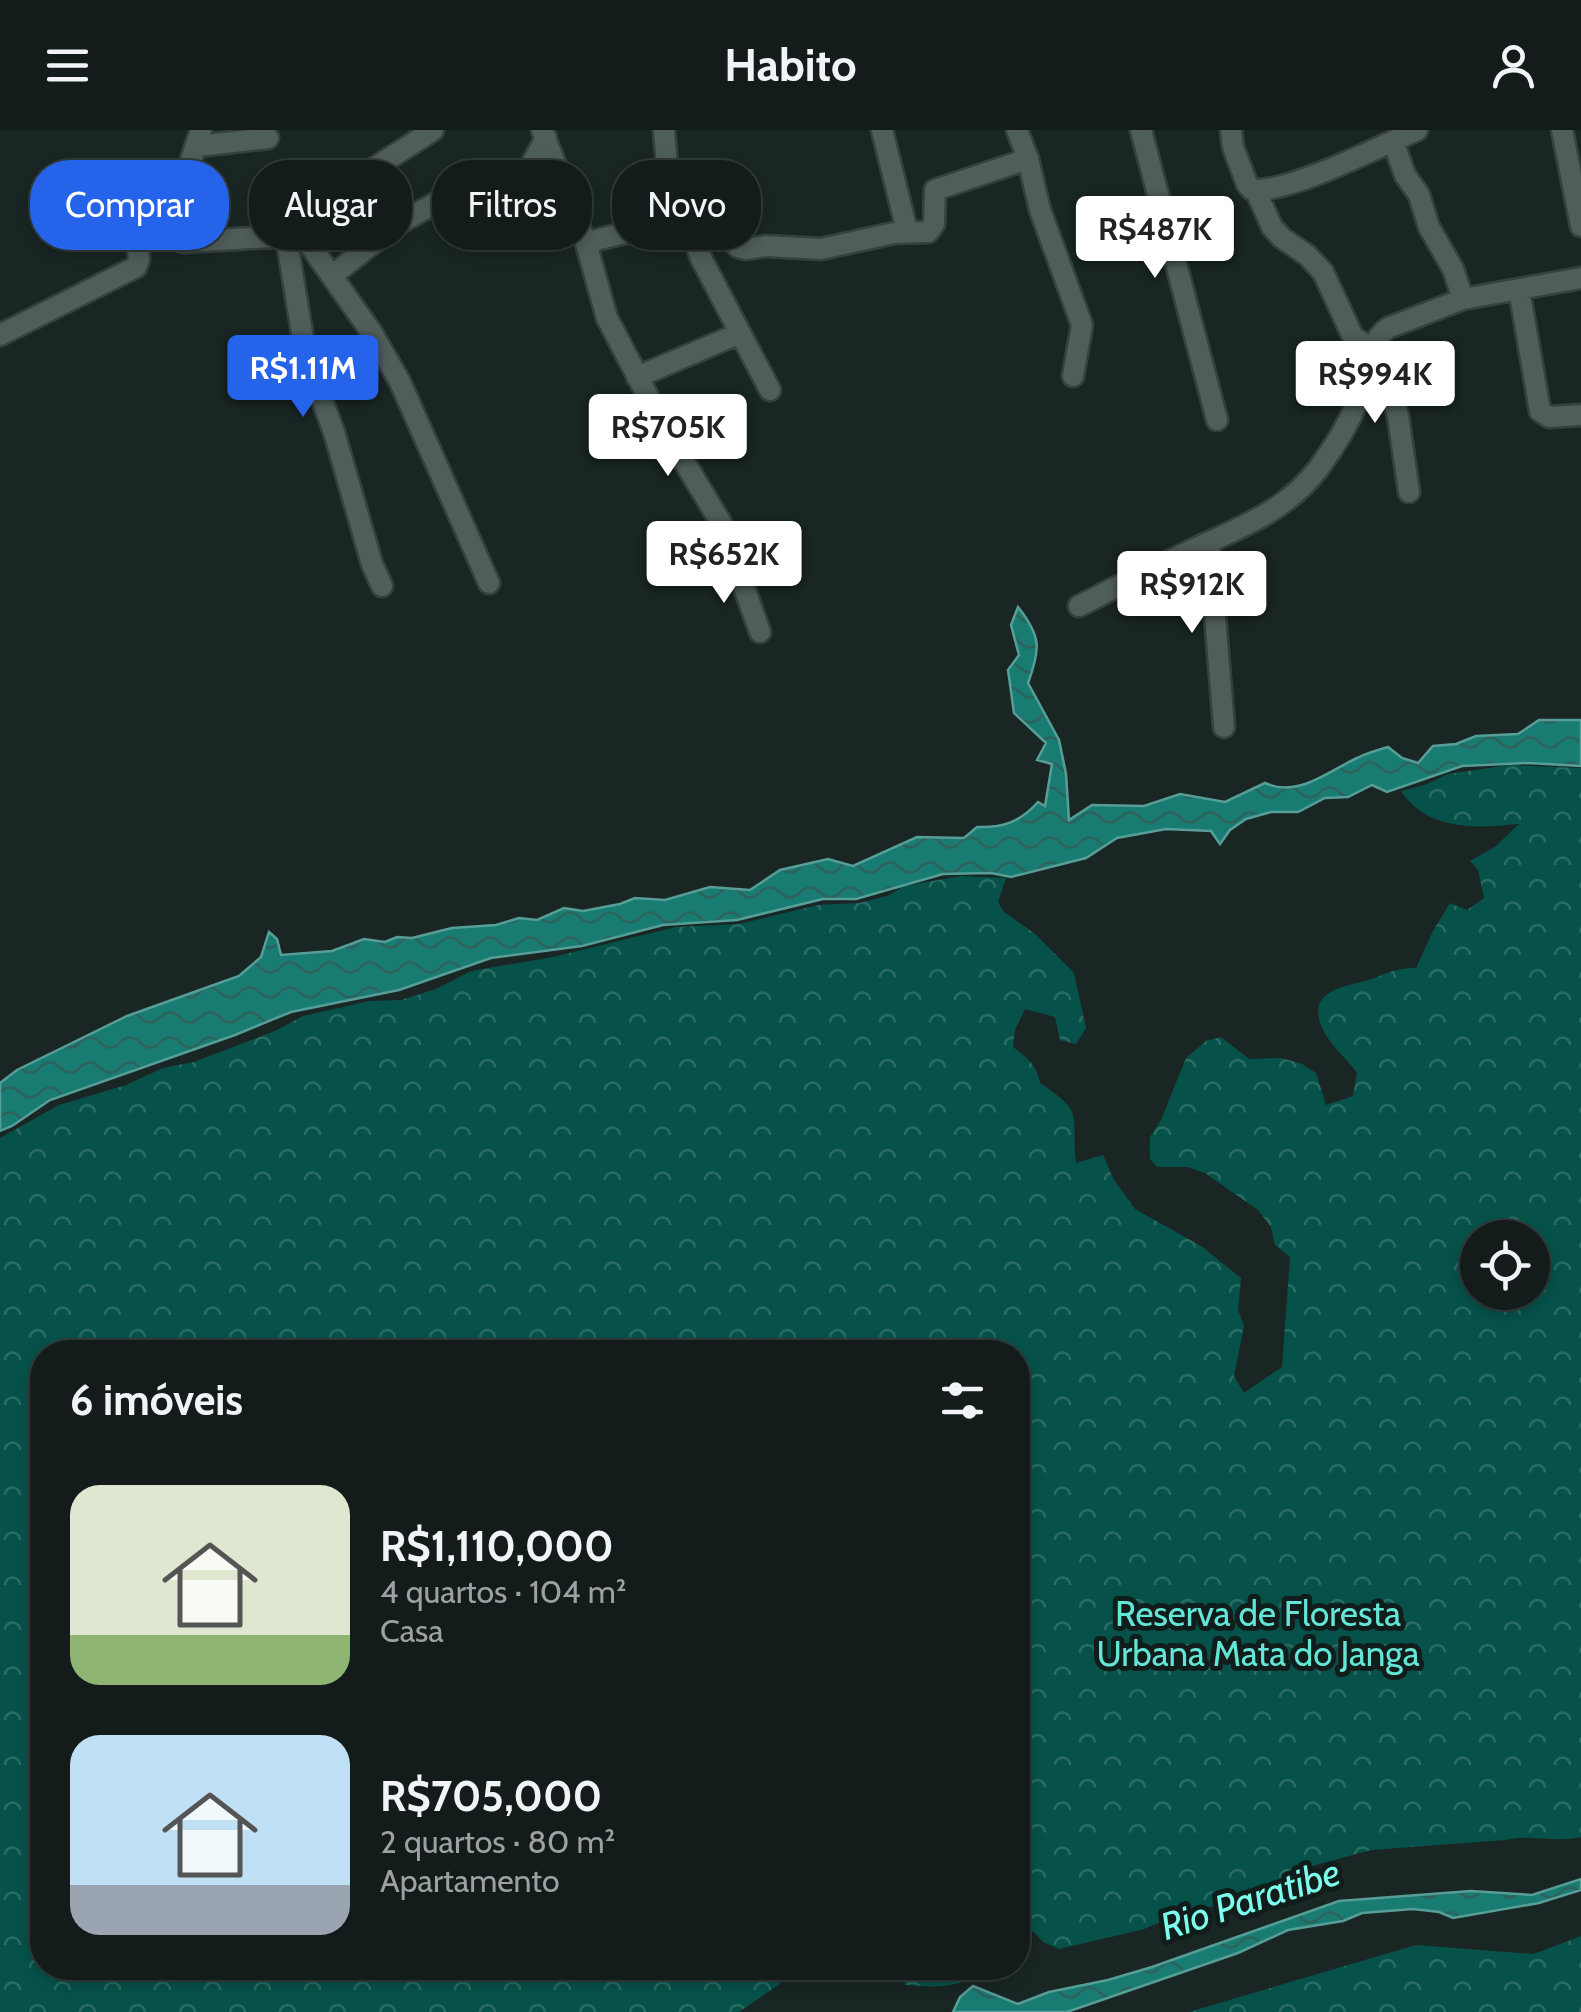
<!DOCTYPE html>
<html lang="pt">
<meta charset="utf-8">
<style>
body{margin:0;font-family:Cabin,sans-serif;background:#1c2524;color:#f1f3f6;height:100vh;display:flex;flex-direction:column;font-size:38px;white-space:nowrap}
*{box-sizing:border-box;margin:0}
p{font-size:32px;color:#9da1a3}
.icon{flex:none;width:55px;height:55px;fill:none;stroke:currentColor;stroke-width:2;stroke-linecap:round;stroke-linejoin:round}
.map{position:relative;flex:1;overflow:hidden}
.panel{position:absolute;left:30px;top:1210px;width:1000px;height:640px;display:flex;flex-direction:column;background:#131c1b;border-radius:40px;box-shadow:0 5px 15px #0003,0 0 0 2px #323a3a}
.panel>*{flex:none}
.hud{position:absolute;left:30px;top:30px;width:1000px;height:90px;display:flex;gap:20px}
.fabs{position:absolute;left:1460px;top:1090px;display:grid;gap:20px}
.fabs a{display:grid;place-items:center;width:90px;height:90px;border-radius:50%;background:#131c1b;box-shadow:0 5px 15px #0003,0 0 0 2px #323a3a;font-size:50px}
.price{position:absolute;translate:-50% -85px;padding:0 22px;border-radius:10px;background:#fff;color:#222;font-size:32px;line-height:65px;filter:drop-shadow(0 2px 5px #0008)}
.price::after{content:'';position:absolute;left:50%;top:60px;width:30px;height:22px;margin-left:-15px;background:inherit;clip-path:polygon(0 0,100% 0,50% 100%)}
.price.selected{background:#2563eb;color:#fff}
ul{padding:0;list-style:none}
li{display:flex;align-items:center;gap:30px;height:250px;padding:0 40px}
li span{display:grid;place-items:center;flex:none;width:280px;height:200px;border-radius:30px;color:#555}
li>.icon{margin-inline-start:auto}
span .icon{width:120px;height:120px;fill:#fffc;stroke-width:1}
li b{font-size:42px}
h2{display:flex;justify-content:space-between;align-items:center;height:120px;padding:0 40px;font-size:42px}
.tag{padding:0 35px;border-radius:40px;background:#131c1b;box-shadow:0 5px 15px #0003,0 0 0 2px #323a3a;font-size:35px;line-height:90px}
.tag.selected{background:#2563eb;color:#fff}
header{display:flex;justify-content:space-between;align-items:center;height:130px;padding:0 40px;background:#131c1b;font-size:45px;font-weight:800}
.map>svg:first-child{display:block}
</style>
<header><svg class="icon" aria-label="menu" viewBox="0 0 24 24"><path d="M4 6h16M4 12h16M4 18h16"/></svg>Habito<svg class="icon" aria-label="person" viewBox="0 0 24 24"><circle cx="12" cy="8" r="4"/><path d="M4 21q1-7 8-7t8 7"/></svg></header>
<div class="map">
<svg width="1581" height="1882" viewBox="0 0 1581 1882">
<defs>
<pattern id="forest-crowns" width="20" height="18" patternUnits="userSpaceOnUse" patternTransform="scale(2.5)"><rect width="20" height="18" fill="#06524a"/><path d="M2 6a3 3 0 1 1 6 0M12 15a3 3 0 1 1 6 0" fill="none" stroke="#2a6b64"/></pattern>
<pattern id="water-waves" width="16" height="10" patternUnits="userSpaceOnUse" patternTransform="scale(2.5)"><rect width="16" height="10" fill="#187c72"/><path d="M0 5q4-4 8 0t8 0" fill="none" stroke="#2e625c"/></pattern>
</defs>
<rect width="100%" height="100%" fill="#192624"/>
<!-- forest -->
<path fill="url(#forest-crowns)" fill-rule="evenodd" d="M1509,635L1581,638V1707C1555,1713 1531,1704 1505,1710L1371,1720L1308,1737L1223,1774L1180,1784L1144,1799L1059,1819L1043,1812L1033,1801L1018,1805V1222H42V1838H787L780,1854L739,1882H0V1008L59,975L126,955L163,938L194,932L275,901L303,886L369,871L401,870L436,859L471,841L553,827L676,797L739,794L818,775L859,773L887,766L904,756L961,746L1006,748L998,772L1004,782L1034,803L1074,843L1086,898L1076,914L1060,910L1055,887L1025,879L1015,900L1013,917C1027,928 1037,935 1040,953C1087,985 1070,983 1076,1033L1103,1025L1114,1050L1135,1079L1201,1116L1241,1148L1238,1180L1244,1196L1234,1246L1244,1263L1282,1237L1290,1127L1275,1115L1271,1097L1258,1080L1205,1043L1188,1037H1157L1150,1029V1007L1161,990L1186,928L1206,911L1221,907L1249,929L1282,928L1302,934L1316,943L1326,975L1353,966L1357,943C1345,926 1326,912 1320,892C1309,858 1351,856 1372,849C1390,842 1396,838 1416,838L1433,801L1450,773L1467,780L1484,768L1478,740L1470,731L1495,717L1519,694C1477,698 1429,702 1401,661L1425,655L1448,644ZM1478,1108H1532V1162H1478Z
M1581,1806V1882H1189L1416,1815L1534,1824Z
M901,1838H991C957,1858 943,1858 905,1855Z"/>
<!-- water -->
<path fill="url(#water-waves)" stroke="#569e97" stroke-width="2.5" d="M1018,477C1041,506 1041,518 1028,553L1059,610L1066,644L1069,690L1092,675L1144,676L1180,664L1225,672L1265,653C1298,668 1327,642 1357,628C1367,623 1378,620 1388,617L1402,628L1418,633L1433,616L1456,614L1476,606L1518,604L1539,590H1581V636L1528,633L1462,636L1387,662L1372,655L1348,667L1325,668L1298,682H1271L1246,689L1230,700L1220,714L1211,701L1166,699L1117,708L1086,728L1011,747L991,743L943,744L856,769H823L737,790L663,795L582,816L491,828L399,860L291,882L235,905L50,970L12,996L0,1001V953L17,940L127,886L239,846L261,827L269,802L277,809L281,825L332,821L364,809L385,812L397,807L412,808L452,798L496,795L519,788L537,790L564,778L583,781L620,774L635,768L665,770L710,757L750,760L780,740L828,729L853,736L917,707L964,708L977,697C1003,698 1020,692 1038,672L1045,676L1052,634L1037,630L1046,613L1014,583L1008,540L1019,525L1011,495Z
M1581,1749V1760L1539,1773L1453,1788L1439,1782L1413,1779L1362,1783L1343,1791L1288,1800L1238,1823L1067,1882H953L960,1867L973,1856L1018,1874L1049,1862L1108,1850L1152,1837L1339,1771L1471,1761L1532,1765Z"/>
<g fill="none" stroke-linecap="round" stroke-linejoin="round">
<!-- minor casing -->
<g stroke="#36403f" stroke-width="25">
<path id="minor" d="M542,0L586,113L607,188L667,303L721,393L760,502
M664,0L667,35L701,128L770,260
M882,0L907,101
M1017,0L1028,29L1040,80L1082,195L1073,246
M1141,0L1217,290
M1231,0L1233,17L1247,54L1251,59C1283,66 1383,15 1417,0
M1562,0L1581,96
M1393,11L1405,45L1419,65L1429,97L1453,139L1463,169
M198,16L268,8
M1256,61L1272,97L1282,108L1307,125L1323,142L1353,207L1370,218L1386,244L1398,286L1409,362
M300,101L372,203L400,252L489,453
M691,101L717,92L738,117L746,119L766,116L821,119L894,103L928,102L934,94L935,60L1028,29
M153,104L184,112L286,106C315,94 330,71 354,53C379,33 407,18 433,0
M286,106L306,227L334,302L372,434L382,456
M586,113C619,102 653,100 686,88
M333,145L396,95L434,74L526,44L546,8
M1519,159L1540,281L1549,287L1581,285
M0,205L136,137L139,129L137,112C168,96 152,91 155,62L189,36L201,0
M637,247L738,204
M1209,412L1224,597
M1079,476C1116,457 1152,439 1190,421C1238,398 1284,383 1318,339C1333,319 1347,297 1357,273C1368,247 1365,215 1388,198L1463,169L1581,148"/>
</g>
<!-- minor -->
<use href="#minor" stroke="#4f5e5b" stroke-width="20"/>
</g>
<g text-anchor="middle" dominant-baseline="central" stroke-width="10" stroke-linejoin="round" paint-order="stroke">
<!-- park labels -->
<g font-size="35" fill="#63e6d6" stroke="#101d1b">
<text x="1258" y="1483">Reserva de Floresta<tspan x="1258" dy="40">Urbana Mata do Janga</tspan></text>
</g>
<!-- water labels -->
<g font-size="38" font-style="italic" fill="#7dfeed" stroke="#101d1b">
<text transform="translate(1250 1769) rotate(-18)">Rio Paratibe</text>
</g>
</g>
</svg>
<div class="fabs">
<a><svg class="icon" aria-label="locate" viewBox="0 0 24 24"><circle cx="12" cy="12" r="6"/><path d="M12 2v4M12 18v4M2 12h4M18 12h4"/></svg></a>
</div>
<b class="price" style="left:1155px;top:151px">R$487K</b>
<b class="price selected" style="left:303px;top:290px">R$1.11M</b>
<b class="price" style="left:1375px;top:296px">R$994K</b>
<b class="price" style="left:668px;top:349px">R$705K</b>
<b class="price" style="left:724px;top:476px">R$652K</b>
<b class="price" style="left:1192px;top:506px">R$912K</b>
<div class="hud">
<a class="tag selected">Comprar</a>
<a class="tag">Alugar</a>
<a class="tag">Filtros</a>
<a class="tag">Novo</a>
</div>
<section class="panel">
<h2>6 imóveis<svg class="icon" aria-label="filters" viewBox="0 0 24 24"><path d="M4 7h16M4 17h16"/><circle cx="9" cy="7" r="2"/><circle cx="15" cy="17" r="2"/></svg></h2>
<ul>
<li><span style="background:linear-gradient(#dfe7d0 75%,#8fb573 0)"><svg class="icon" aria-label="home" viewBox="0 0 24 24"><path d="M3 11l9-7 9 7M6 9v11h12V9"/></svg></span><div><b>R$1,110,000</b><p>4 quartos · 104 m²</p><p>Casa</p></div></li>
<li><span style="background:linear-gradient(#bfe0f5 75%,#9aa5b1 0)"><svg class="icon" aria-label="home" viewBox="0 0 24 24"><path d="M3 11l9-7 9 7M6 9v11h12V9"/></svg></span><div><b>R$705,000</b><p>2 quartos · 80 m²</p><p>Apartamento</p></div></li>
</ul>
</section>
</div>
